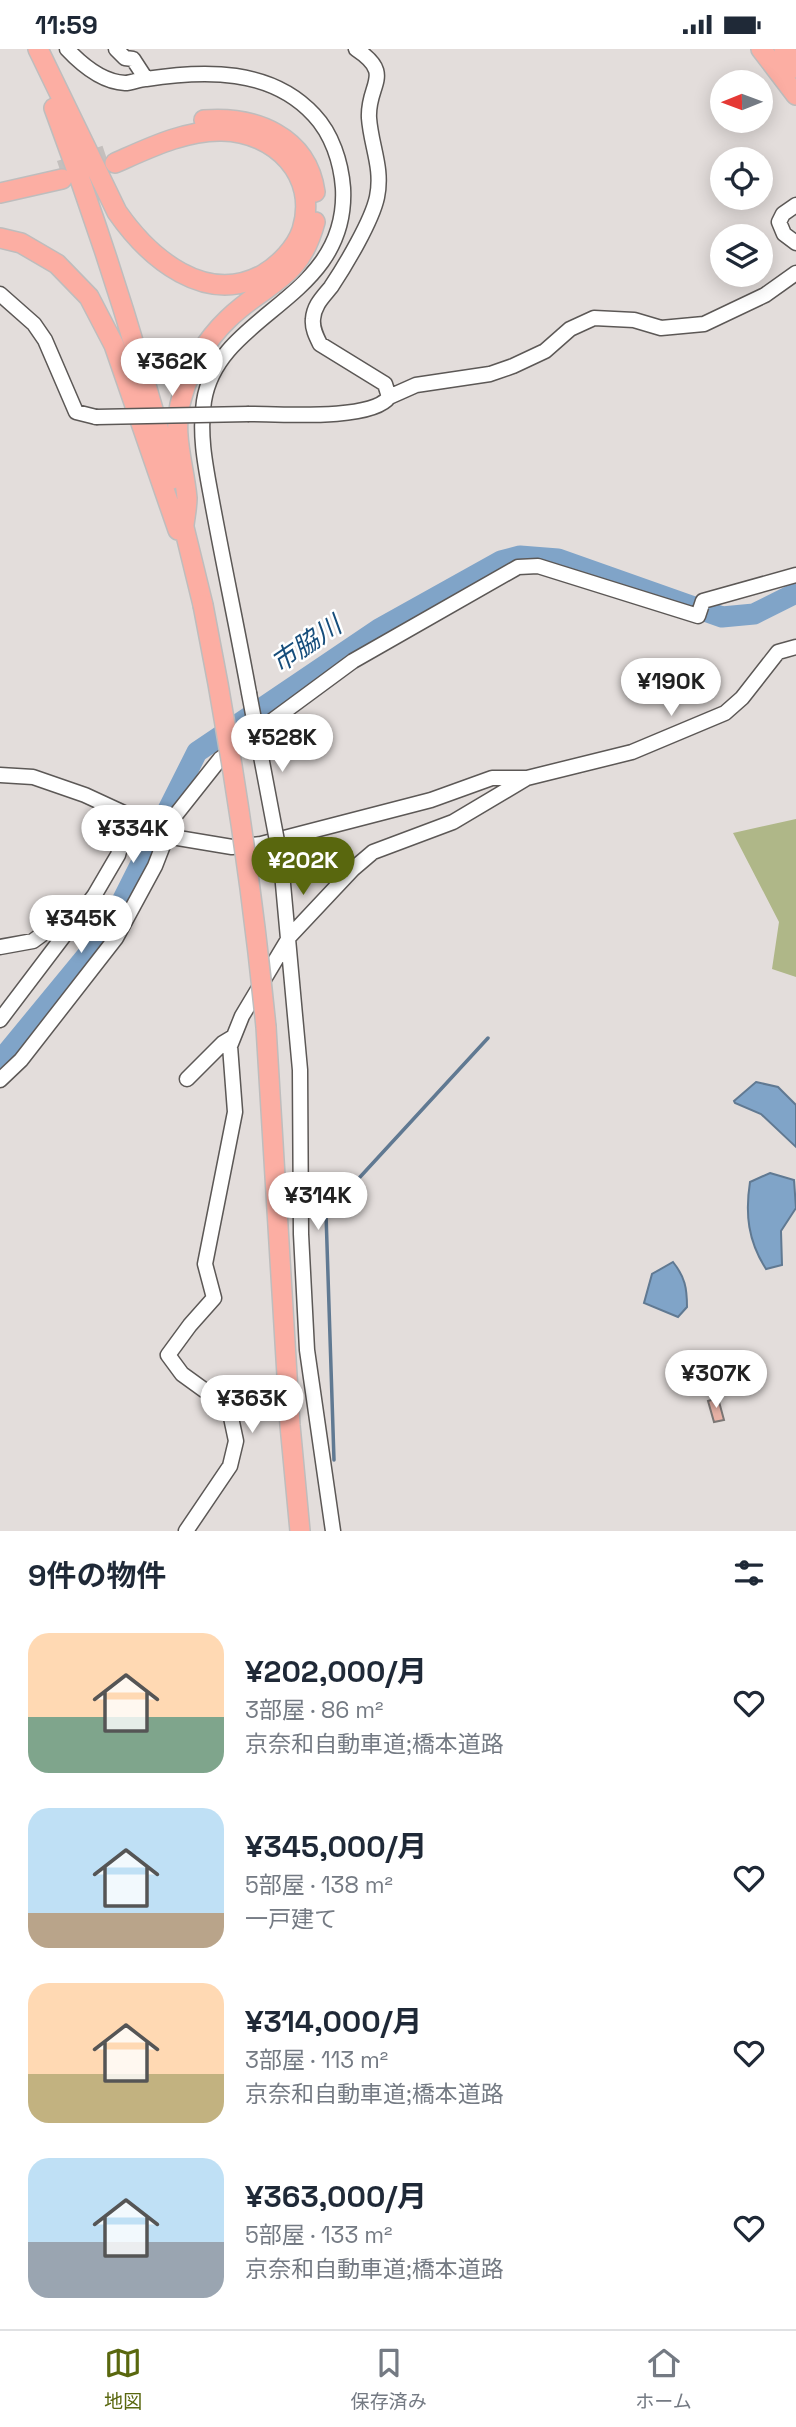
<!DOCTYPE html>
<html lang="ja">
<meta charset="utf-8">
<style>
body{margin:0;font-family:"Space Grotesk","Noto Sans JP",sans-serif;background:#f2f2f3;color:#1f2937;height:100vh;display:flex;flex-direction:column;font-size:26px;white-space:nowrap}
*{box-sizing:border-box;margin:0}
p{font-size:23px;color:#747a83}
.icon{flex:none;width:38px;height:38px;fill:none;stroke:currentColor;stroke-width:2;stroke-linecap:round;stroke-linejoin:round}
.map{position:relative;height:1482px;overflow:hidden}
.side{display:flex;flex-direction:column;background:#fff;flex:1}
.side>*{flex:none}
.needle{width:46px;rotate:269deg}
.buttons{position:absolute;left:710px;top:21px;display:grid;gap:14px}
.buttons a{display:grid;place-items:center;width:63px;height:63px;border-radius:50%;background:#fff;box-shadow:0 4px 18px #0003;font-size:35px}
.price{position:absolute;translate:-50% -60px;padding:0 16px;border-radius:24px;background:#fff;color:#222;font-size:23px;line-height:46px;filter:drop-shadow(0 2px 4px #0008)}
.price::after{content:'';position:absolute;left:50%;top:42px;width:21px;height:16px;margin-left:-10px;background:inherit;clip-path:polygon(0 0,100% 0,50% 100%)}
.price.selected{background:#59670e;color:#fff}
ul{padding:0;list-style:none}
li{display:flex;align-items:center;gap:21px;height:175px;padding:0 28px}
li span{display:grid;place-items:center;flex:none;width:196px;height:140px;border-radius:21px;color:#555}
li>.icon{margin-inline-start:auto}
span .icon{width:84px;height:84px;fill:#fffc;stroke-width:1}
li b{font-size:30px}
h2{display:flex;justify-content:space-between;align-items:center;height:84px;padding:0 28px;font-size:30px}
.status{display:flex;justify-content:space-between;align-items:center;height:49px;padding:0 35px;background:#fff;direction:ltr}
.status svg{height:19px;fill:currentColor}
.tabs{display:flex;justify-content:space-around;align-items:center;height:98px;border-top:2px solid #e0e1e3;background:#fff;font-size:19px;color:#747a83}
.tabs a{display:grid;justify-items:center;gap:4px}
.tabs .selected{color:#59670e}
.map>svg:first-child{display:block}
</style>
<div class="status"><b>11:59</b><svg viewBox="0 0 49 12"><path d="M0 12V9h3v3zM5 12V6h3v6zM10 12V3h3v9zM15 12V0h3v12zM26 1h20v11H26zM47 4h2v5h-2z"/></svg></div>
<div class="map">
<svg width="796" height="1482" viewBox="0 0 796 1482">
<rect width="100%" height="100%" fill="#e3dddb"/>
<!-- green -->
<path fill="#afb788" d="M796,770V928L772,920L779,873L733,784Z"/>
<!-- water -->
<path fill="#80a4c8" stroke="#607992" stroke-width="2" d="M756,1033L778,1038L796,1056V1098L761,1065L735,1054L734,1052Z
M770,1124L794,1131L796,1159L781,1182L782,1216L766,1220C748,1192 745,1165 750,1133Z
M673,1213C685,1228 687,1239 687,1258L678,1268L644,1254L652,1225Z"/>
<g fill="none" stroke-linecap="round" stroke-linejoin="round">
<!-- stream -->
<path stroke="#607992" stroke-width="3.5" d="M334,1411L326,1165L488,989"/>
<!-- river -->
<path stroke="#80a4c8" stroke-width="21" d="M0,1012L107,882L197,703L379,580L501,512L520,507L558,510L722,568L754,565L796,544"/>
</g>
<!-- building -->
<path fill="#e8b2a6" stroke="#7c7775" stroke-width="2" d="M718,1349L724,1371L714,1373L708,1352Z"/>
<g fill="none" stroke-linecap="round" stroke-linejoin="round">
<!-- highway-tunnel -->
<path stroke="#c4bfbd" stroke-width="19" stroke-dasharray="19 10" stroke-linecap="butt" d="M60,121L111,104"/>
<!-- minor casing -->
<g stroke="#5c5856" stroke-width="17">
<path id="minor" d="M67,0C82,16 102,33 125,34C132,34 139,30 146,30C204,21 271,19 314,66C332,85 341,113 343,139C349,251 218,263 204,352C199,385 205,415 211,447C223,513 237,578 249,644
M116,0L125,9L133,10L146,30
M796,156L783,165L779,173L784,185L796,194
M0,245L34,275L45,291L76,363L96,368
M389,348L416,336L490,325L513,317L545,302L570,280L594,269L634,271L661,279L704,275L765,246L796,224
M249,365C278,365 372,372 389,348L385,335L320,295C316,287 312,279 313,270C314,256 323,248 331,238C345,217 372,172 377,148C383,119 371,97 369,69C367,35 395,26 356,0
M0,726L33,728L85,746L178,789L232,798L261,795L431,751L492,729H527L632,703L725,664L742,649L778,603L796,598
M281,813L300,1021L301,1185L307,1301L333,1482
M0,898L33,892L78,859
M0,971L94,847L118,806L129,767
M187,1030L223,994L233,988
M0,1031L21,1011L116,889L155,817L174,768L220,710L353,612L518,518L538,517L698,567L703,552L796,526
M186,1482L230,1417L236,1392L229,1359L182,1325L168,1306L190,1276L214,1249L205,1215L235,1063L230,997L242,967L290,887L353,820L373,803L453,773L527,729"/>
</g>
<!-- highway casing -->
<g stroke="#bebdbd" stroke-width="22">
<path id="highway" d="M38,0L117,163C149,209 206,258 264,225C279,216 296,199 302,181C319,126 275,83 222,82C185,81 147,100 115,114
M761,0L796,46
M784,0L796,19
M54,59C100,181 139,304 172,430
M204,71C255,67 307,87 315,143
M0,144L62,130
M0,189L21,194L57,215L89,248L114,296L178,481
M181,466L203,556
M184,476C185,467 187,458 187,449C184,415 171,383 182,348C190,319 206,291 228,270C267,232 299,233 315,173
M266,978L290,1376L300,1482"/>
</g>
<!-- minor -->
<use href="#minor" stroke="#fff" stroke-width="14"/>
<!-- highway -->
<use href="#highway" stroke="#fcaea3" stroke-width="19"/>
<!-- minor-bridge casing -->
<g stroke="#5c5856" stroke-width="17" stroke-linecap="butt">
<path id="minor-bridge" d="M96,368L249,365
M249,644L281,813"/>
</g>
<!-- highway-bridge casing -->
<g stroke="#bebdbd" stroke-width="22" stroke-linecap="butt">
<path id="highway-bridge" d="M203,556C231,696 252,836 266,978"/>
</g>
<!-- minor-bridge -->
<use href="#minor-bridge" stroke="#fff" stroke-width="14"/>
<!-- highway-bridge -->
<use href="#highway-bridge" stroke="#fcaea3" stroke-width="19"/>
</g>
<g text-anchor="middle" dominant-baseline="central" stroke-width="5" stroke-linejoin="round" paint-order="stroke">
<!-- water labels -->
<g font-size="26" font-style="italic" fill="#164d7b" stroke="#fff">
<text transform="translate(306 595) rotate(-34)">市脇川</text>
</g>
</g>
</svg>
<div class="buttons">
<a><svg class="needle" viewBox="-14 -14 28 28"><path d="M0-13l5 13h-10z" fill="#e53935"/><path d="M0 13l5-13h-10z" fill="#747a83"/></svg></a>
<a><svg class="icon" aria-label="locate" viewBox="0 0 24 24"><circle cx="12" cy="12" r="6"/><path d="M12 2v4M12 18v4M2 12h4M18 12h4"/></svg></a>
<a><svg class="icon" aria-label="layers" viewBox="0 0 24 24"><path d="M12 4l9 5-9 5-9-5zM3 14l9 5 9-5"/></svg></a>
</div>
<b class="price" style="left:172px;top:349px">¥362K</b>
<b class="price" style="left:671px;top:669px">¥190K</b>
<b class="price" style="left:282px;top:725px">¥528K</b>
<b class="price" style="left:133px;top:816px">¥334K</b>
<b class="price selected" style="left:303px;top:848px">¥202K</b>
<b class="price" style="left:81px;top:906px">¥345K</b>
<b class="price" style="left:318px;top:1183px">¥314K</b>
<b class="price" style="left:716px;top:1361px">¥307K</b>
<b class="price" style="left:252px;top:1386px">¥363K</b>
</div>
<section class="side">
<h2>9件の物件<svg class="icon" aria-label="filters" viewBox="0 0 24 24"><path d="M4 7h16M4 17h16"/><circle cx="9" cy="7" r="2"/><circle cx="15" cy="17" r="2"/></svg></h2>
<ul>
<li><span style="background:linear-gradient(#ffd9b3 60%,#7fa58c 0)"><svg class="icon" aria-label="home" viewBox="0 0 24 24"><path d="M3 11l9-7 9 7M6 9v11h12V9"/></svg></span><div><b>¥202,000/月</b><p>3部屋 · 86 m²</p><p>京奈和自動車道;橋本道路</p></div><svg class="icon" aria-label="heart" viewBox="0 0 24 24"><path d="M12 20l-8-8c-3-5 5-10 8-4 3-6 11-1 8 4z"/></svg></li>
<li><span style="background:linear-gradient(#bfe0f5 75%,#b9a48a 0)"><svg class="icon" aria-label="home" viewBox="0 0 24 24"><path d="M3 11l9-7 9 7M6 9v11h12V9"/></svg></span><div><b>¥345,000/月</b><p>5部屋 · 138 m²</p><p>一戸建て</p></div><svg class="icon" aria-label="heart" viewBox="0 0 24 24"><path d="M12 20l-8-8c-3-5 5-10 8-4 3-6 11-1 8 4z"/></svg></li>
<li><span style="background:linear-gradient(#ffd9b3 65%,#c2b280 0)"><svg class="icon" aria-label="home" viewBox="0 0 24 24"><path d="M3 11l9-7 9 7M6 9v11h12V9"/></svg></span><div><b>¥314,000/月</b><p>3部屋 · 113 m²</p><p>京奈和自動車道;橋本道路</p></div><svg class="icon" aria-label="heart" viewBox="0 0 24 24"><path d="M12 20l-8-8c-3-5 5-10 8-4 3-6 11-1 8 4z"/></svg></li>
<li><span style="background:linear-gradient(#bfe0f5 60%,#9aa5b1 0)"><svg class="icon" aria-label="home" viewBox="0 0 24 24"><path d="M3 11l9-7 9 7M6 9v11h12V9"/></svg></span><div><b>¥363,000/月</b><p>5部屋 · 133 m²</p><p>京奈和自動車道;橋本道路</p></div><svg class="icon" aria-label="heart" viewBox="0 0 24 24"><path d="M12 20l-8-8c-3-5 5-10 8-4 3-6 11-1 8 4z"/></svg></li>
</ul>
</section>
<nav class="tabs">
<a class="selected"><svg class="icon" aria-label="map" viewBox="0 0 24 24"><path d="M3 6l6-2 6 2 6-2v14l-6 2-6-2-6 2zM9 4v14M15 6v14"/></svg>地図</a>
<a><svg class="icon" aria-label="saved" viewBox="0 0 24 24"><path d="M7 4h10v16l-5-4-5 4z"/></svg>保存済み</a>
<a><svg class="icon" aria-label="home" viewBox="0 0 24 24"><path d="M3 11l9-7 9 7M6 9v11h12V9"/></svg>ホーム</a>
</nav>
